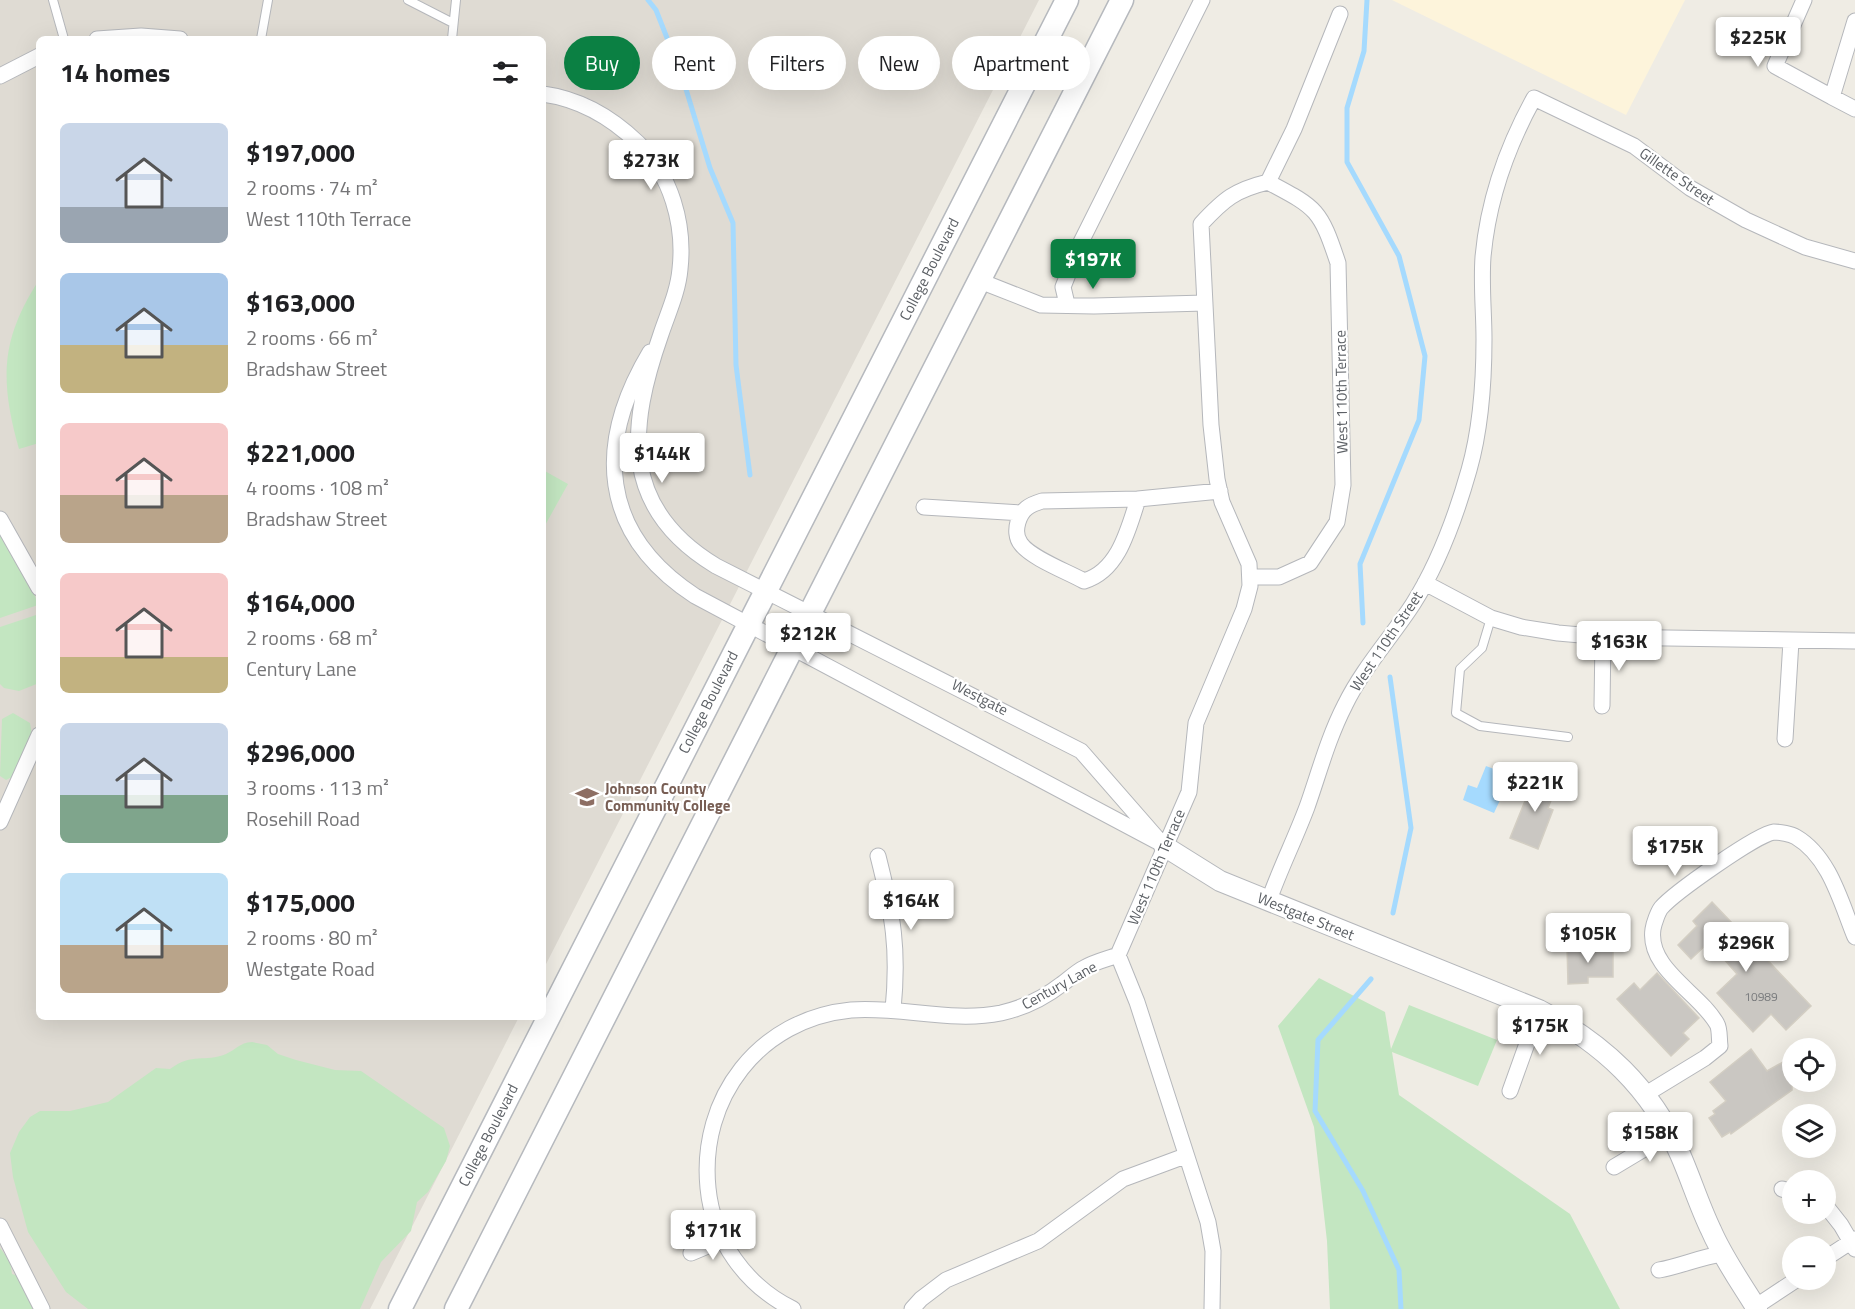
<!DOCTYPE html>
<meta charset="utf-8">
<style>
body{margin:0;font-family:"Titillium Web",sans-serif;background:#f2f2f2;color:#202124;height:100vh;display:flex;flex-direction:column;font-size:22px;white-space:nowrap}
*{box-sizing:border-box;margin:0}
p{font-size:20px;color:#757577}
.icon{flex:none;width:33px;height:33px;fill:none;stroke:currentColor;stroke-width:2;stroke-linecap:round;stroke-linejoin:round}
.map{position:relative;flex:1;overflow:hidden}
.side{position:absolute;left:36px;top:36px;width:510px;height:984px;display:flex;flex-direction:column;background:#fff;border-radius:9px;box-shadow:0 6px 24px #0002}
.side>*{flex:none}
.top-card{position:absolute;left:564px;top:36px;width:570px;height:54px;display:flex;gap:12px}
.tools{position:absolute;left:1782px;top:1038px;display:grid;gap:12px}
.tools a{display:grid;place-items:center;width:54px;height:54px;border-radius:50%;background:#fff;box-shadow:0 6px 24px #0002;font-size:30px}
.price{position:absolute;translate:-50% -51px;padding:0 14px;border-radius:6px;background:#fff;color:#222;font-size:20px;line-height:39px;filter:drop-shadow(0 2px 3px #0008)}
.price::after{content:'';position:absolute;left:50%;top:36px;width:18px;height:14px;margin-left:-9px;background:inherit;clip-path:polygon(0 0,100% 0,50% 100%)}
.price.selected{background:#0b8043;color:#fff}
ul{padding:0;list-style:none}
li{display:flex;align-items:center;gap:18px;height:150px;padding:0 24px}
li span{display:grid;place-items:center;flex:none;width:168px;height:120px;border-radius:9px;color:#555}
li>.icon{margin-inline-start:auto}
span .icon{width:72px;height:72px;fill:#fffc;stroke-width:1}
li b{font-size:26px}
h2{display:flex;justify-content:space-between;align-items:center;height:72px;padding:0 24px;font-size:26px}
.tag{padding:0 21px;border-radius:27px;background:#fff;box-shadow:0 6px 24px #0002;font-size:21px;line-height:54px}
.tag.selected{background:#0b8043;color:#fff}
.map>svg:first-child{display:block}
</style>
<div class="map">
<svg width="1855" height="1309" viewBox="0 0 1855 1309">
<rect width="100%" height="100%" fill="#efece4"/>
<!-- commercial -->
<path fill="#fdf4db" d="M1392,0H1685L1626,115Z"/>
<!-- education -->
<path fill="#dfdbd3" d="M0,0H1039L543,970V39H39V1017H519L370,1309H0Z"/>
<!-- green -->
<path fill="#c3e6c1" d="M39,280V443L19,449C0,381 0,340 39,280Z
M543,470L568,484L543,529Z
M0,528L32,587L38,605L0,618Z
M36,615L39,616V683L19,691L4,688L0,684V627Z
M13,713L30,723L32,735L12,777L6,780L0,776L2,719Z
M1319,978L1385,1012L1391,1049L1409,1005L1497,1040L1478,1086L1392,1052L1399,1095L1570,1214L1620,1309H1330L1327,1241L1314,1127L1278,1026Z
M252,1042L267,1045L278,1054L296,1060L335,1070L361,1071L444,1128L450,1146L446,1161L428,1192L417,1202L411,1231L381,1262L360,1309H88L66,1292L28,1232L13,1177L10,1153L19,1132L30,1117L40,1111H70L108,1102L156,1068L170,1069C193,1052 204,1063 226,1054C237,1049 239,1043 252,1042Z
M0,1248L10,1261L12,1274L18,1276L34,1309H0Z"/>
<!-- water -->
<path fill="#a5dafe" d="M1486,766L1502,772L1497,795L1501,798L1494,813L1463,800L1468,785L1477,788Z"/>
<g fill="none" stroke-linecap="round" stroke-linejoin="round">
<!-- stream -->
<path stroke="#a5dafe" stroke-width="5" d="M648,0L656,10L682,76L710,168L733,223L736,365L750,475
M1363,623L1360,564L1419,420L1425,356L1399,256L1347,162V108L1364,51L1367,0
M1390,677L1411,828L1393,913
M1371,979L1318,1040L1315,1111L1363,1191L1399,1270L1401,1309"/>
</g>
<!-- building -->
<path fill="#cac7c2" stroke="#d3cec3" stroke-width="1.5" d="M1536,774L1558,783L1548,808L1553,810L1538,849L1510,838Z
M1712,902L1811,1006L1786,1030L1771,1014L1753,1032L1717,993L1737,974L1709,942L1691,959L1678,945L1697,926L1693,921Z
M1567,945H1587V951L1613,950V977H1588V983L1568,984Z
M1657,973L1699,1018L1683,1033L1689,1039L1671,1056L1617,999L1634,983L1640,990Z
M1751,1049L1767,1071L1792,1057V1090L1731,1134L1730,1132L1722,1137L1709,1118L1715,1114L1713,1111L1726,1101L1710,1082Z"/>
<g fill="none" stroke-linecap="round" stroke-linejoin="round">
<!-- service casing -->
<g stroke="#b5b7bb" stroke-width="10">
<path id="service" d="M53,0L64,39
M408,0L453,23
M261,39L268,0
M452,39L456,0
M1491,618L1482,648L1460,669L1456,713L1480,726L1568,737"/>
</g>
<!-- minor casing -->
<g stroke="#b5b7bb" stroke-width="17">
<path id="minor" d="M1804,0L1775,66L1832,97
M1855,21L1832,97L1855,109
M97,39L141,36L180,39
M0,76L39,56
M543,94C580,99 611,117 638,143C671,175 685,224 680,269C678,292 668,313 661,334C628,428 620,508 716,566L1081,751L1164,846
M1268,182L1294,129L1340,14
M980,281L1041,305L1094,306L1205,303
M1067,304L1063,287L1080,244L1202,0
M650,352C595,444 599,533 695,596L1156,841
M1138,499L1042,501C1029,505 1022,509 1018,522C1016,529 1016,538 1021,544C1031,558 1068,572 1084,581C1118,571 1128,531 1138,499L1220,491
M924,507L1021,513
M0,519L39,588
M1425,583L1491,618L1521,627L1558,633L1603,637L1855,641
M1602,706L1603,637
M1785,739L1791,641
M0,822L39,735
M878,856C893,915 899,949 893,1010
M1269,900C1280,869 1295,839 1307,807C1319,773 1328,738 1345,705C1363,668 1391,638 1413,604C1439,563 1456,516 1469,470C1481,428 1484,382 1484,339C1484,312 1481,285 1483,257C1488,201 1507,147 1534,98L1634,146L1690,188L1746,220L1805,247L1855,261
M1510,1091L1539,1010
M1646,1094L1705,1058L1720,1046C1719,1039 1720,1029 1717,1024C1700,993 1647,969 1653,929C1654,923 1658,912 1661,908C1674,893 1757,834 1774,832C1780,832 1791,834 1796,837C1830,857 1841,903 1855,937
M1614,1167L1669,1134
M1782,1189L1792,1192
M1826,1206L1841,1225L1855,1249
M0,1226L42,1309
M691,1253L722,1240
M1826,1258L1855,1239
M1659,1270C1681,1266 1700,1257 1723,1254
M1755,1307L1796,1280
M793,1309C746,1286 713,1240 708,1188C699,1098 759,1019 851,1010C901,1006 951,1023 1001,1013C1023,1008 1044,998 1062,984C1069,979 1076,972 1084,968C1094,962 1107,959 1118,955
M912,1309L921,1299L946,1280L1038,1241L1123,1179L1185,1156
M1212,1309L1213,1251L1208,1222L1137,1002L1118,955L1189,792L1196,723L1244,609L1250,586L1249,564L1222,502L1217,479L1211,425L1201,224C1224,199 1235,190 1268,182C1317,208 1320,209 1338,263L1343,485L1337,522L1310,563L1279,577H1251"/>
</g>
<!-- tertiary casing -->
<g stroke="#b5b7bb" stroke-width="22">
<path id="tertiary" d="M1164,846L1220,881L1539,1010C1603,1043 1651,1088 1680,1154C1691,1179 1699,1205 1711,1230C1723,1258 1741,1283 1757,1309"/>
</g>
<!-- secondary casing -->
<g stroke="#b6b9be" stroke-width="25">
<path id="secondary" d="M400,1309L1067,0
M456,1309L1122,0"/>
</g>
<!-- service -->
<use href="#service" stroke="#fff" stroke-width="8"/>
<!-- minor -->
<use href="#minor" stroke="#fff" stroke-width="15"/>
<!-- tertiary -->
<use href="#tertiary" stroke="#fff" stroke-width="20"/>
<!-- secondary -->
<use href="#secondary" stroke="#fff" stroke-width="22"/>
</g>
<!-- icons -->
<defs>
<g id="university-bare" transform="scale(1.8)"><path d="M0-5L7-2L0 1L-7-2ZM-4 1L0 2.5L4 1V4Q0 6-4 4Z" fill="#8d6e63" stroke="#fff" stroke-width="2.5" paint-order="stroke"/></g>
</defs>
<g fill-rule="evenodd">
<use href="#university-bare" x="587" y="797"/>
</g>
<g text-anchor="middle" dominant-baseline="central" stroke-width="4.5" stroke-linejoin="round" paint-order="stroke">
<!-- number labels -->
<g font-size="12" fill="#787a7c">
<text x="1761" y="996">10989</text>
</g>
<!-- street labels -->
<g font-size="15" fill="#5c6065" stroke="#fff">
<text transform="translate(1677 176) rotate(35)">Gillette Street</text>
<text transform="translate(929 269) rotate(-63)">College Boulevard</text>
<text transform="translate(1341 392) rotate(-91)">West 110th Terrace</text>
<text transform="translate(1386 641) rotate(-56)">West 110th Street</text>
<text transform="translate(980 697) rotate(27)">Westgate</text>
<text transform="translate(708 702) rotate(-63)">College Boulevard</text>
<text transform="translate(1156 867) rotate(-67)">West 110th Terrace</text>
<text transform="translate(1306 916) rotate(22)">Westgate Street</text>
<text transform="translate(1059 985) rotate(-29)">Century Lane</text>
<text transform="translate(488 1135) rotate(-63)">College Boulevard</text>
</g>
<!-- education labels -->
<g font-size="15" font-weight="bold" fill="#785e54" stroke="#fff" text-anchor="start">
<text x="605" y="788">Johnson County<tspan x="605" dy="17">Community College</tspan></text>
</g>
</g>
</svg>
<div class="tools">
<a><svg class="icon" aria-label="locate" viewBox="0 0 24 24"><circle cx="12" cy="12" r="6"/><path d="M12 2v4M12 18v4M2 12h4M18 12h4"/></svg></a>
<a><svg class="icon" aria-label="layers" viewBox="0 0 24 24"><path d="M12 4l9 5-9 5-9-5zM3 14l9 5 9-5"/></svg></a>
<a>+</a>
<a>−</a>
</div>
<b class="price" style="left:1758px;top:68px">$225K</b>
<b class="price" style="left:651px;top:191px">$273K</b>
<b class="price selected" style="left:1093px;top:290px">$197K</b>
<b class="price" style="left:662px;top:484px">$144K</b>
<b class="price" style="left:808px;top:664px">$212K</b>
<b class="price" style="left:1619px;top:672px">$163K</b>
<b class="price" style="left:1535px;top:813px">$221K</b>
<b class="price" style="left:1675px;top:877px">$175K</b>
<b class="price" style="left:911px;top:931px">$164K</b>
<b class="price" style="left:1588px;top:964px">$105K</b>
<b class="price" style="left:1746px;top:973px">$296K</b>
<b class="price" style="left:1540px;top:1056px">$175K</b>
<b class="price" style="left:1650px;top:1163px">$158K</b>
<b class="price" style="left:713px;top:1261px">$171K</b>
<div class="top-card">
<a class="tag selected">Buy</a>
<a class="tag">Rent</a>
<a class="tag">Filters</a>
<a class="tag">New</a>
<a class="tag">Apartment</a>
</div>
<section class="side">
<h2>14 homes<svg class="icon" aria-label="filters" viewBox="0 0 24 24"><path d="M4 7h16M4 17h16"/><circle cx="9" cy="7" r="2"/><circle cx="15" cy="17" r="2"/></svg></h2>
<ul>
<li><span style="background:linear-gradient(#c9d6e8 70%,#9aa5b1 0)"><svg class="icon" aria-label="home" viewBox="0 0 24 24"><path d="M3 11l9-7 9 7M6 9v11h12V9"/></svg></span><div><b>$197,000</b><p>2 rooms · 74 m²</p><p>West 110th Terrace</p></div></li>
<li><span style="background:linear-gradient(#a9c7e8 60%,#c2b280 0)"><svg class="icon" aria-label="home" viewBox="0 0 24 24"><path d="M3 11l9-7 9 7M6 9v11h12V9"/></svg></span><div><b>$163,000</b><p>2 rooms · 66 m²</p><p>Bradshaw Street</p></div></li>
<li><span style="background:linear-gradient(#f6c9c9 60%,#b9a48a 0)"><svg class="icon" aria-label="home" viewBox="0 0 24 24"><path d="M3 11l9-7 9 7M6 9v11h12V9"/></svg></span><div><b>$221,000</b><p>4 rooms · 108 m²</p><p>Bradshaw Street</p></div></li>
<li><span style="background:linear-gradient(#f6c9c9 70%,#c2b280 0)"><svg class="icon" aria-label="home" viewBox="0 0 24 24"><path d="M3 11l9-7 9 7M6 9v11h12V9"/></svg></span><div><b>$164,000</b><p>2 rooms · 68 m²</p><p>Century Lane</p></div></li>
<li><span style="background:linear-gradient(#c9d6e8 60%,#7fa58c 0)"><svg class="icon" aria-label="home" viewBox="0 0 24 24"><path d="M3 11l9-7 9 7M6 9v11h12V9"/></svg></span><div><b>$296,000</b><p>3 rooms · 113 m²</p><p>Rosehill Road</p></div></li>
<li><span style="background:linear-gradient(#bfe0f5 60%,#b9a48a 0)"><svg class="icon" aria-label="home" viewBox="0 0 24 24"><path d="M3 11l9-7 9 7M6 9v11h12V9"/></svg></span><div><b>$175,000</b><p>2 rooms · 80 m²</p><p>Westgate Road</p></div></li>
</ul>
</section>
</div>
